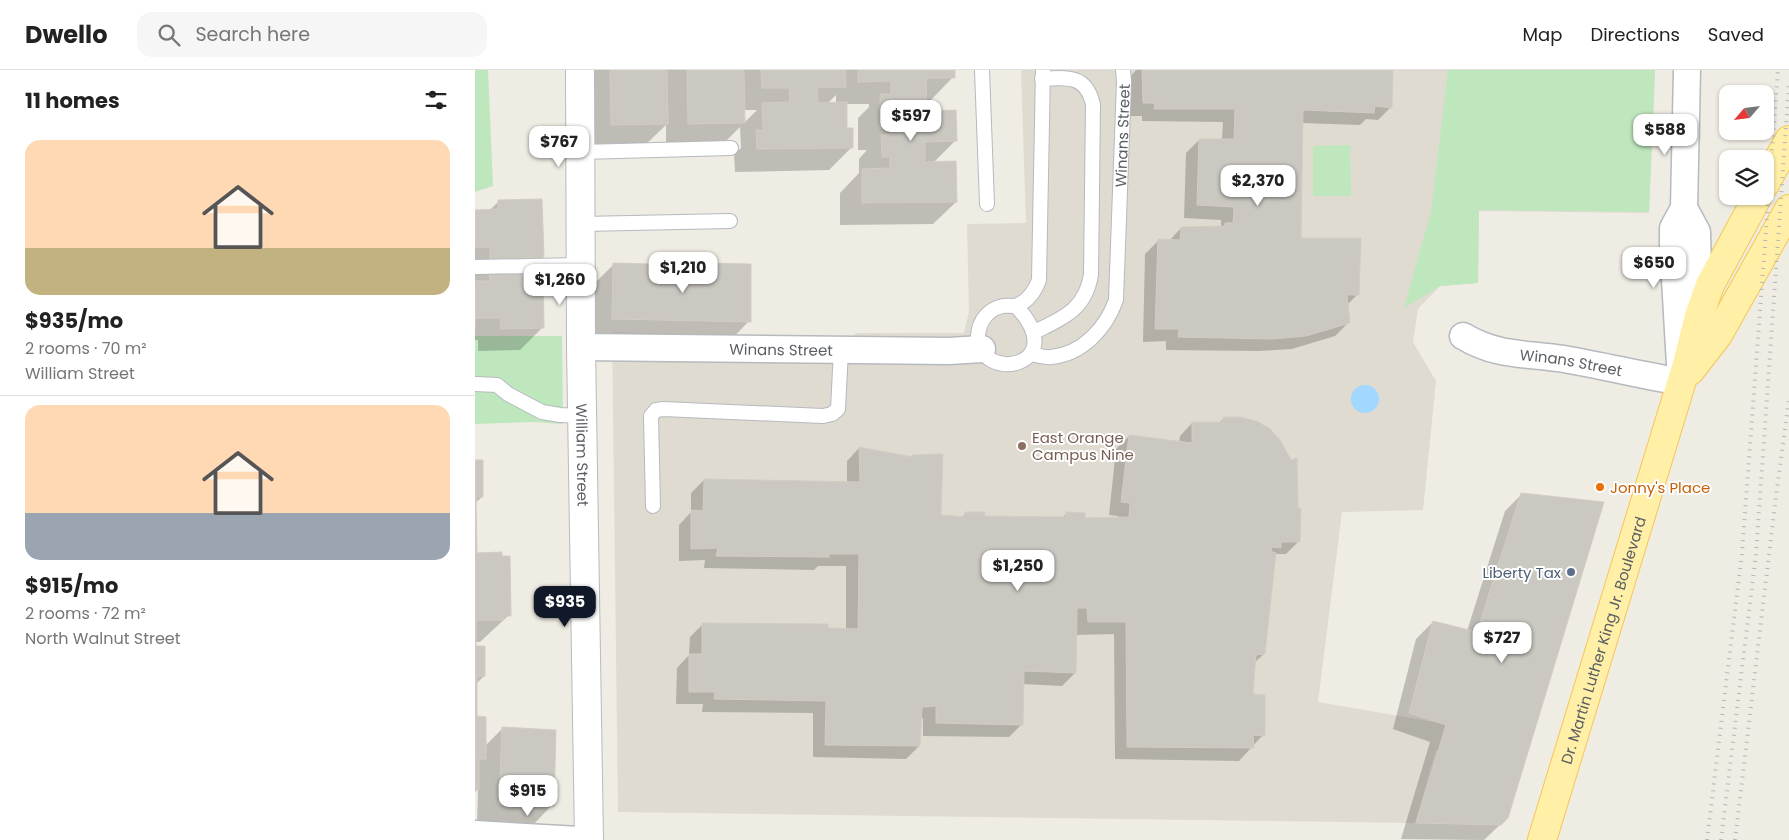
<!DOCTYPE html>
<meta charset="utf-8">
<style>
body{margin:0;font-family:Poppins,sans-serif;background:#f6f6f6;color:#222;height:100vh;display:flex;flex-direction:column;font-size:19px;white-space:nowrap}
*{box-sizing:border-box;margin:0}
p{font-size:16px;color:#767676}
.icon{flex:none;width:28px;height:28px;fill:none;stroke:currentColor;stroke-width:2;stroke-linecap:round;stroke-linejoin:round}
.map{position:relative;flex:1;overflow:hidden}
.side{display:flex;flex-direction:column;background:#fff;width:475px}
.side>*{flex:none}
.needle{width:32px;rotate:242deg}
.tools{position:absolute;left:1244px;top:15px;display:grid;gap:10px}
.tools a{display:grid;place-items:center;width:55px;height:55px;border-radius:10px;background:#fff;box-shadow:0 1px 4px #0004;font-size:25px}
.price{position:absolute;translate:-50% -42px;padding:0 11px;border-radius:10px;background:#fff;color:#222;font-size:16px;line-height:32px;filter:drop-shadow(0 1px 2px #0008)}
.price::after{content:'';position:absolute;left:50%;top:30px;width:15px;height:11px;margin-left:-8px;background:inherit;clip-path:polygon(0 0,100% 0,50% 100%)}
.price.current{background:#111827;color:#fff}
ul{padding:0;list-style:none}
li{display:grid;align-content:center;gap:10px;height:265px;padding:0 25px}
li+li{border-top:1px solid #e0e0e0}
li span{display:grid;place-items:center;height:155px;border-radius:15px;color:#555}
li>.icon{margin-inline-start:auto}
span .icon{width:90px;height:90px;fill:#fffc;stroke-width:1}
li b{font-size:21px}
h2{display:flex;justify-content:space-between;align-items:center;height:60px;padding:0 25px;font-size:21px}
header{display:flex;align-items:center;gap:30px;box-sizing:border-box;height:70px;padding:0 25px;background:#fff;border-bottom:1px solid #e0e0e0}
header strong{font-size:24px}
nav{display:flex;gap:28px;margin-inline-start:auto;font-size:18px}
.search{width:350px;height:45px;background:#f6f6f6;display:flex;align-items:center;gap:12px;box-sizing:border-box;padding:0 18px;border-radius:15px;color:#767676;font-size:19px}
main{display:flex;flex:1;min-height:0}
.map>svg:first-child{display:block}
</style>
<header>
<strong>Dwello</strong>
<div class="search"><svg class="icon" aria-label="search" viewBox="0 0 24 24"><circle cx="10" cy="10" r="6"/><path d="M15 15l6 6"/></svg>Search here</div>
<nav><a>Map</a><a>Directions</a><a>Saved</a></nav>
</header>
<main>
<section class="side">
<h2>11 homes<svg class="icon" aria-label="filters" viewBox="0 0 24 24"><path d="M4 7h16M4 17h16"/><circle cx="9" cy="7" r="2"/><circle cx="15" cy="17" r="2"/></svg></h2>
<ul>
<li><span style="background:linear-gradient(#ffd9b3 70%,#c2b280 0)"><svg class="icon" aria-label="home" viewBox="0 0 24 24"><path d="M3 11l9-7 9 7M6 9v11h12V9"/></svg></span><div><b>$935/mo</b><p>2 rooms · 70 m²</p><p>William Street</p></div></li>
<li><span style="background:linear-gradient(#ffd9b3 70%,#9aa5b1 0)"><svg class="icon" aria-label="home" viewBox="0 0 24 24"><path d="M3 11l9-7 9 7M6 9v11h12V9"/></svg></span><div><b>$915/mo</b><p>2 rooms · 72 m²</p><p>North Walnut Street</p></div></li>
</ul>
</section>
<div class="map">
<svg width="1314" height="770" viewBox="0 0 1314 770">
<rect width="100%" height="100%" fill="#eeece3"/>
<!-- education -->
<path fill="#dfdbd1" d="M546,0H1180L1174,143L1004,141L1003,213L965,216L943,239L938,272L961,311L948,440L867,442L843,632L971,654L964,681L961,680L940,753L143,742L137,262L377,269L381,263H489L494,242L492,154L551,153Z"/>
<!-- green -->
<path fill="#bfe7be" d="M0,0H13L18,116L0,122Z
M973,0H1180L1174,142L1004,140L1003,213L965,216L929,238L956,141Z
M875,75L876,126H838V76Z
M0,266H87L88,354L58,352L0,354Z"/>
<!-- water -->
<path fill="#a2d8ff" d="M876 329a14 14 0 1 1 28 0a14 14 0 1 1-28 0Z"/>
<!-- shadow -->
<path fill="#0003" fill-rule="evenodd" d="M112,0H478V7L456,30H450L451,42L481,70L458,93L481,132L458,154L365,155V123L384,103V89L392,80H383V48L394,37V34H370L371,59L377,77L354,100L260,102L259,84L266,78L265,57L246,76H191V55L169,76L114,77ZM361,25V34H352ZM269,40H282L269,53Z
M661,0H917L916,37L903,50L891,49L885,55L826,53L824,169L883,224L872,235L873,253L860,266L817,279L783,281L691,280V271L668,272L670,184L683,171H694L706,158H746V150L709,148L711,83L724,70H747L748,52L667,51V46H655V7Z
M23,132L67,187L53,201L68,257L45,280L3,281V270H0V141L15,140Z
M139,194L174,209L208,210L224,194L274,251L252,274L115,271L116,217Z
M748,349L824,471L811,484H799L789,584L779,593L777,625L788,665L764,691L640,689L639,564L600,565V603L587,616L547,614V654L534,667L448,666V648L445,649L444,676L431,689L338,687V643L227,642L228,634H201L202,598L214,585L215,567L228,554L371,560V496H343L339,500L229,498L230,490L204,491V455L216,442V423L229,410L372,413V391L384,378L435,388L437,386L464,446L486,448L491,443L508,447L587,448L592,443L609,449L643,448V446L634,445L641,379L654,366L704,372L705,366L717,353H744Z
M0,391L7,427L0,433Z
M1047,424L1032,748L1009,770L926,769L955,672L918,659L941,569L958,552L992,561L1030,441Z
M0,435L1,484L34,545L5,572H0Z
M0,577L9,606L1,614V647L10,676L27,659L77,735L55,758L2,756L3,719L0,722Z"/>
<!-- building -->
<path fill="#cbc8c2" stroke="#d3cdc1" d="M135,0H192L193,54L136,55Z
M212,0H269L270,53L213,54Z
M286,0H370L371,17H342L343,33L372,32V58H378V78L282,79L281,60H288L287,33L315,32L314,18H287Z
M383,0H480V8H451L452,41L481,40L482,71L450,72V92L481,91L482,132L387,133V99L415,98V87H407L406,65L417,64V58H405V24H416V11L383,12Z
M667,0H918L917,38L900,36L899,43L828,40L826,168H886L884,225H872L875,253L831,266L797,269L703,267L704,259H680L683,169L705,170L706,157L750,156V153H758L759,137L722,135L724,69H759L760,39H679L680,33H668Z
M67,129L69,187L15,189V177H0V140L23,139V130Z
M138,193L176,194V208L223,209V193L276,194V252L137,249Z
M68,199L69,258L26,259L25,248H0V259V211H15L14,200Z
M748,347H765L781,351L794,358L805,370L816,390L822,388L823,438H826L825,472H806V478L796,477L797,482L801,483L790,584L781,585L778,624L790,625V666L778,665L779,678L652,677L651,552H613L612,538H602L601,603L549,601L548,655L461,653V636L447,637L445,676L350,675L351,631L239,629L240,622H214V584H227V553L353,554V558L383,559L384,484H354V487L241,486L243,478L216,479V440L228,441L229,409L385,412L384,377L437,387V385L468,384L466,445L490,447V442H510L509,446L591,447V442L610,443V448L654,447L655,433L646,432L654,365L717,373V352H748Z
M0,390H8V427H1L2,483L27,482V486H35L36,546H29V550H1V576H10V606H2V646L11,647V689H4V720H0Z
M1046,423L1129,432L1033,748L1026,755L941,753L971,655L934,643L958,551L1002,562Z
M27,657L81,660L79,736L24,734Z"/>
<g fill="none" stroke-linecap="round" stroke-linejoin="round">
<!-- lane casing -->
<g stroke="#b6b9be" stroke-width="16">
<g id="lane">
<path d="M507,0L512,134"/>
<path d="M106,82L256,78"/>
<path d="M106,154L255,151"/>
<path d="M0,197L106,195"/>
<path d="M541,236C599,298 502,314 503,266C504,251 513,239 528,236C533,235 538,237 543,235C554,230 560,221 564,210L568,0"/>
<path d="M559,262C588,248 610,240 616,205L618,35C612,5 592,7 567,9"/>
<path id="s1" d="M556,284C562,285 570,288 576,287C608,284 631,258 641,230L649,12L648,0"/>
<path d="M0,314L22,315L33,324L67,342L85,345L108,346"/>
<path d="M178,436L176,346L181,340L188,339L348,346L357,344L363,339L366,280"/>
</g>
</g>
<!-- street casing -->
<g stroke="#b6b9be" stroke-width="29">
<g id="street">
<path d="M1209,138L1222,162L1224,244"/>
<path id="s2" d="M988,266C1023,287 1051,283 1089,289C1128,296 1167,305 1206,312L1198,175V158L1209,138L1212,0"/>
<path id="s3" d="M106,277L474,281L507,279"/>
<path d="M0,764L104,770"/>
</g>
</g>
<!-- secondary casing -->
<g stroke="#b7bac0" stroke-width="30">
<g id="secondary">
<path id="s4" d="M105,0L106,277L114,770"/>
</g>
</g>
<!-- primary casing -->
<g stroke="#f6c654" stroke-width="30">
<g id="primary">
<path d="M1290,114L1314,70"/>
<path d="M1215,301L1243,265L1314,139"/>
<path id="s5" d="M1067,770L1212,294L1224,246L1235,215L1283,126"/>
</g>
</g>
<!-- lane -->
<use href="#lane" stroke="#fff" stroke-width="14"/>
<!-- street -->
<use href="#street" stroke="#fff" stroke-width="26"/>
<!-- secondary -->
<use href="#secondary" stroke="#fff" stroke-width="28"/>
<!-- primary -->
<use href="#primary" stroke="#ffefa7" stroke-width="28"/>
<!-- rail -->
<path stroke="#b4b5b5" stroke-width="4" stroke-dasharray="1 6" stroke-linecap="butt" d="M1232,770L1267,483L1303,0
M1246,770L1281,484L1314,14
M1260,770L1301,426L1314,330"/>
</g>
<!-- markers -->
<circle fill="#8d6e63" stroke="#fff" stroke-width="2" cx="547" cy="376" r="5"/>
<circle fill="#e8710a" stroke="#fff" stroke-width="2" cx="1125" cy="417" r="5"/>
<circle fill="#5c6f8a" stroke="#fff" stroke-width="2" cx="1096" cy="502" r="5"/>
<g text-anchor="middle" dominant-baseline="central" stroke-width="4" stroke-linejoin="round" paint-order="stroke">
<!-- street labels -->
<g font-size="15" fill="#5b5f64" stroke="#fff">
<text stroke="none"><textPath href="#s1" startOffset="276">Winans Street</textPath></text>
<text stroke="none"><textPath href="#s3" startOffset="200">Winans Street</textPath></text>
<text stroke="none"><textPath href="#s2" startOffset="112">Winans Street</textPath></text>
<text stroke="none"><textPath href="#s4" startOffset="385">William Street</textPath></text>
<text stroke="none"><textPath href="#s5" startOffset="209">Dr. Martin Luther King Jr. Boulevard</textPath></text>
</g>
<!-- education labels -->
<g font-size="15" fill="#785e54" stroke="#fff" text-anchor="start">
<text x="557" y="367">East Orange<tspan x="557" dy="17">Campus Nine</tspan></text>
</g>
<!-- food labels -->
<g font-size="15" fill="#c56008" stroke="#fff" text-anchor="start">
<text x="1135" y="417">Jonny's Place</text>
</g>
<!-- service labels -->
<g font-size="15" fill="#4e5e75" stroke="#fff" text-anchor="end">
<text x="1086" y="502">Liberty Tax</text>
</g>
</g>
</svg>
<div class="tools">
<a><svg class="needle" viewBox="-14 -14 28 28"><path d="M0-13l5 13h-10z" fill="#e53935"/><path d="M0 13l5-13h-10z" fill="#767676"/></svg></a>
<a><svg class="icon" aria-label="layers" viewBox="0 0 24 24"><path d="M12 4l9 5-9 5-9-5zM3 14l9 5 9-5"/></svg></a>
</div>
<b class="price" style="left:436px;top:72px">$597</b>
<b class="price" style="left:1190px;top:86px">$588</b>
<b class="price" style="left:84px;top:98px">$767</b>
<b class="price" style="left:783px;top:137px">$2,370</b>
<b class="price" style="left:1179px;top:219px">$650</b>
<b class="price" style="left:208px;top:224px">$1,210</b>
<b class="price" style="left:85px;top:236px">$1,260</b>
<b class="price" style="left:543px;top:522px">$1,250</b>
<b class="price current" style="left:90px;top:558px">$935</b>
<b class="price" style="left:1027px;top:594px">$727</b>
<b class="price" style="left:53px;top:747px">$915</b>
</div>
</main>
